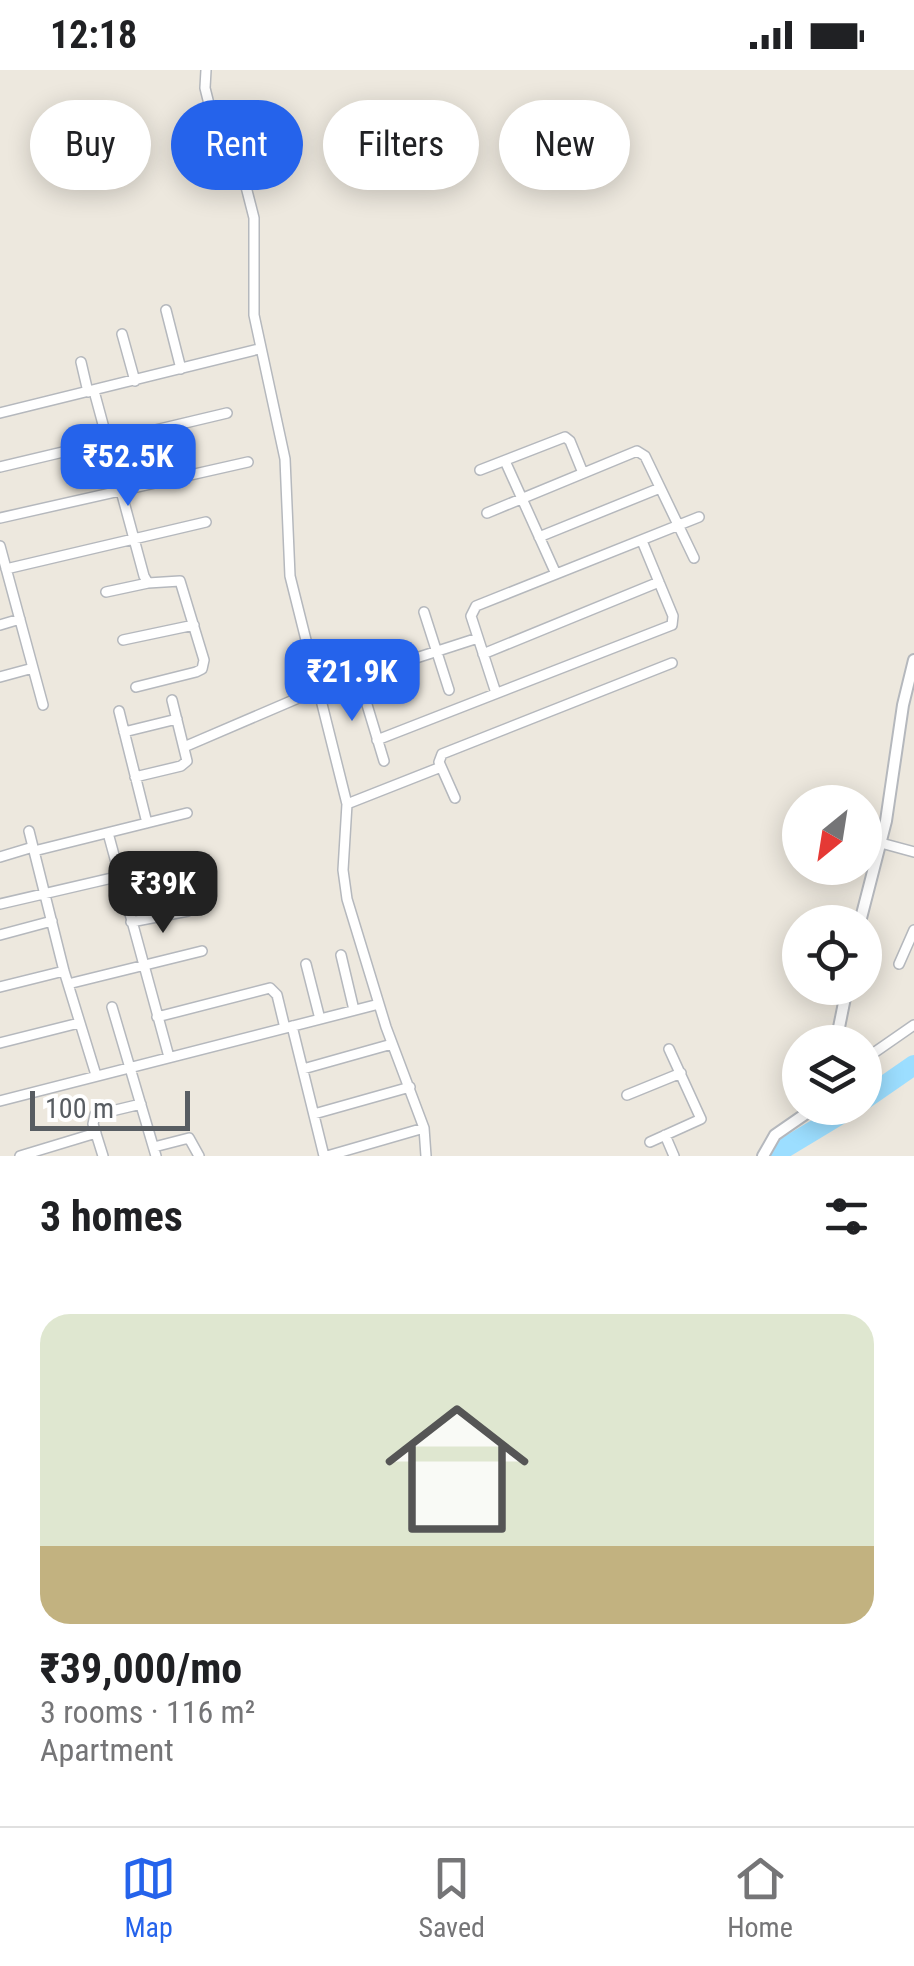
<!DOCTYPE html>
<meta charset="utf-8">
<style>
body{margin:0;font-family:"Roboto Condensed",sans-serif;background:#f2f2f2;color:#202124;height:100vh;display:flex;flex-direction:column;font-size:38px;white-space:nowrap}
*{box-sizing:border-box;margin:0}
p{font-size:32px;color:#757577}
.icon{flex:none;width:55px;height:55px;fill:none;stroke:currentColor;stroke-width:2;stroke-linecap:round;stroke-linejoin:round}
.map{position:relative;height:1086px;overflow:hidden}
.side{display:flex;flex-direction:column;background:#fff;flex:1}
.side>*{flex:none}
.banner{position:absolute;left:30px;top:30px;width:855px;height:90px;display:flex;gap:20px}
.needle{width:65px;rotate:210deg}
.fabs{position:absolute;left:782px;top:715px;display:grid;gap:20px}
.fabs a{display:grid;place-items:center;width:100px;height:100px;border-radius:50%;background:#fff;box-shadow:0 5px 25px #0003;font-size:50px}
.scale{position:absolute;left:30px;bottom:25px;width:160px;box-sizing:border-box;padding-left:10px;border:5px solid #585d62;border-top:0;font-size:28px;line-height:35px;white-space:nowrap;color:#585d62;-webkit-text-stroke:8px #fff;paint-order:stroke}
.price{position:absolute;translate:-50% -85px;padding:0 22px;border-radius:20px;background:#2563eb;color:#fff;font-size:32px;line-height:65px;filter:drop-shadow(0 2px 5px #0008)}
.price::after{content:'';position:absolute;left:50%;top:60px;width:30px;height:22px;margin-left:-15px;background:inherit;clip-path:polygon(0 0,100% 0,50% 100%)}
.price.active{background:#222;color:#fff}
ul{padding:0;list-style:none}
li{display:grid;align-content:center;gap:20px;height:530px;padding:0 40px}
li+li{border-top:2px solid #e0e0e0}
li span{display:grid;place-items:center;height:310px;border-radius:30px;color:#555}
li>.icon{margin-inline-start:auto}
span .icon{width:180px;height:180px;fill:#fffc;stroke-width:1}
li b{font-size:42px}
h2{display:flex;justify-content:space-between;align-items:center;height:120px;padding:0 40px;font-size:42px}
.tag{padding:0 35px;border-radius:45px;background:#fff;box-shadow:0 5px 25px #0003;font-size:35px;line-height:90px}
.tag.active{background:#2563eb;color:#fff}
.status{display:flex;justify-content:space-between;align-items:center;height:70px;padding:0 50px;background:#fff;direction:ltr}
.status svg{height:28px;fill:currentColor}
.dock{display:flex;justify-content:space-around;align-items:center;height:140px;border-top:2px solid #e0e0e0;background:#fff;font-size:28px;color:#757577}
.dock a{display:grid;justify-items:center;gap:5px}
.dock .active{color:#2563eb}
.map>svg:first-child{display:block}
</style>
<div class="status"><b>12:18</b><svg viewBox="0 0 49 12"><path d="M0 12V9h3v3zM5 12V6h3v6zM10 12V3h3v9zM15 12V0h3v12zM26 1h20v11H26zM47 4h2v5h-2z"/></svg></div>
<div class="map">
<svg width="914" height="1086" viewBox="0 0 914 1086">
<rect width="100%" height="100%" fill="#ede8de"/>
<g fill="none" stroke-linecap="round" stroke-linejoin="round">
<!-- river -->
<path stroke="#9cdeff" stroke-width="20" d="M865,1029L914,995
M773,1085L851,1038"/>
<!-- minor casing -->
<g stroke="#b5b8bd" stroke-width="12">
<path id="minor" d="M206,0L205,18L209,34L243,105L254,148V245L285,389L290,506L347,734L343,800L347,829L386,957L424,1058L426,1086
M166,240L181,299
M122,264L135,311
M81,292L88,322
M94,321L144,506L148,513L180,511L204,590L202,599L196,602L136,617
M0,343L259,279
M505,391L556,504
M0,397L227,343
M480,400L565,367L570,371L583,403
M487,443L637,381L645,386L694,488
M0,448L248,392
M539,467L660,418
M0,476L43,635
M6,499L206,452
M106,522L148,513
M424,542L449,620
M0,555L20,549
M123,570L194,555
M483,584L659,512
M358,605L384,691
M0,607L33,598
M496,623L471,546L476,536L699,447
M119,641L147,753
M124,662L177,649
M377,670L672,555L673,546L642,471
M184,677L317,620L478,568
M135,707L181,696L187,691L172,630
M455,728L439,692L442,684L672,593
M347,734L441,697
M29,761L64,901L96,1005
M108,763L169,987
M881,773L914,782
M34,781L187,743
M0,787L33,777
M0,834L198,788
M131,852L188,841
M0,865L52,851
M341,885L354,940
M306,894L320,949
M899,894L914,860
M68,914L202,881
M0,917L64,901
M112,937L156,1086
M157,947L270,918L277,925L285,958
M292,956L324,1086
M0,973L79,953
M865,989L914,955
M303,999L392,974
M627,1025L681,1003
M0,1031L379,934
M314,1044L410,1017
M665,1065L674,1086
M650,1072L701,1049L669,979
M154,1077L189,1068L199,1086
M20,1086L96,1063
M103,1086L93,1054L95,1045L141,1034
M327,1086L424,1058"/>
</g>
<!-- tertiary casing -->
<g stroke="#b5b8bd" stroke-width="14">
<path id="tertiary" d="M860,852L886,751L903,635L914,590
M836,972L847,918
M763,1086L775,1065L814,1038"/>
</g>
<!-- minor -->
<use href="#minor" stroke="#fff" stroke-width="9"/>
<!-- tertiary -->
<use href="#tertiary" stroke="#fff" stroke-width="10"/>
</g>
</svg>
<div class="fabs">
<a><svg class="needle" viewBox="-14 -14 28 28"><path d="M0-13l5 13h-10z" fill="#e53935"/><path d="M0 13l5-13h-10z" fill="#757577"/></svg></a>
<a><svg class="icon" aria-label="locate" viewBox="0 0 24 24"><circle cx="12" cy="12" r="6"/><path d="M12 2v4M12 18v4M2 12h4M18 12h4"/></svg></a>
<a><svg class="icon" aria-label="layers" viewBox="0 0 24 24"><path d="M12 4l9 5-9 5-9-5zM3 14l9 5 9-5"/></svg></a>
</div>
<div class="scale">100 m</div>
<b class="price" style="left:128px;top:439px">₹52.5K</b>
<b class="price" style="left:352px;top:654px">₹21.9K</b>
<b class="price active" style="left:163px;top:866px">₹39K</b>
<div class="banner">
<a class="tag">Buy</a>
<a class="tag active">Rent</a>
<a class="tag">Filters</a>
<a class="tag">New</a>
</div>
</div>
<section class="side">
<h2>3 homes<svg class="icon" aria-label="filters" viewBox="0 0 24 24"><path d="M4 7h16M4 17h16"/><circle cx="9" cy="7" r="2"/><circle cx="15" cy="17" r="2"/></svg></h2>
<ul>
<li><span style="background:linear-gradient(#dfe7d0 75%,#c2b280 0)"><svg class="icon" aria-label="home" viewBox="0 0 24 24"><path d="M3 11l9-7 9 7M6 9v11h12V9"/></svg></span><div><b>₹39,000/mo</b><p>3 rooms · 116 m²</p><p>Apartment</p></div></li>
</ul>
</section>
<nav class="dock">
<a class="active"><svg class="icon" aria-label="map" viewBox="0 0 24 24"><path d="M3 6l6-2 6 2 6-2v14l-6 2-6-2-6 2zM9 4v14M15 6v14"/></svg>Map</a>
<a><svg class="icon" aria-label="saved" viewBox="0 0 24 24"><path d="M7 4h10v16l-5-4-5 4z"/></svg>Saved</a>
<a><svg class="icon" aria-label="home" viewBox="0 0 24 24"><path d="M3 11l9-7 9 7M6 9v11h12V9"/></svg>Home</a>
</nav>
